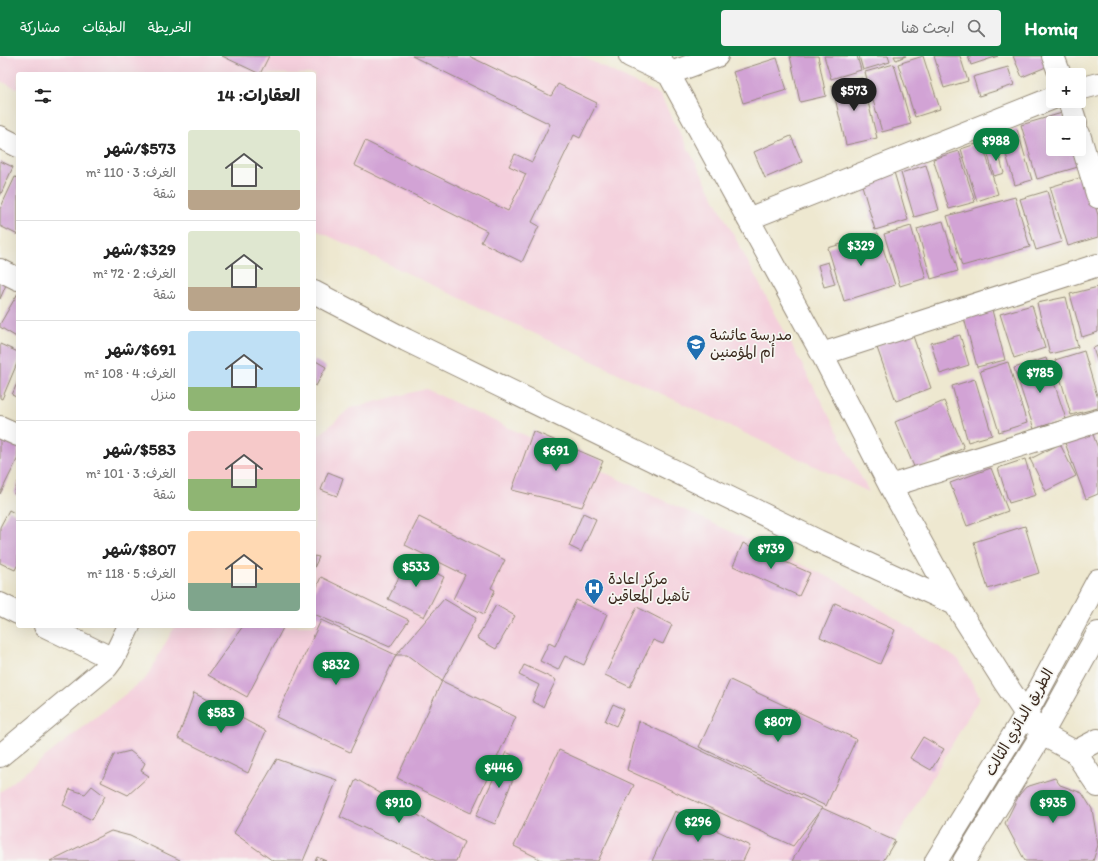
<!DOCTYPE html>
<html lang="ar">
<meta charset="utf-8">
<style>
body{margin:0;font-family:Itim,"Playpen Sans Arabic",sans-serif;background:#f2f2f2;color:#222;direction:rtl;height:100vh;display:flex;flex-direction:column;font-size:15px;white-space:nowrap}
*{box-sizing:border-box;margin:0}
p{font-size:13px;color:#767676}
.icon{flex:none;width:22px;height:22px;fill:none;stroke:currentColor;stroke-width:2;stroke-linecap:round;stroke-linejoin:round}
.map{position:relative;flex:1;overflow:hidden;direction:ltr}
.details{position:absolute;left:16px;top:16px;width:300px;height:556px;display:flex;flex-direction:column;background:#fff;border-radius:4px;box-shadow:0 4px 16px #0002;direction:rtl}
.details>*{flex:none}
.fabs{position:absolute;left:1046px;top:12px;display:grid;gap:8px}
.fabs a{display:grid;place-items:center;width:40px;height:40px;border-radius:4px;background:#fff;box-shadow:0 4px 16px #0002;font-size:20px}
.price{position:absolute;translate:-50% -34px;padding:0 9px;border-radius:14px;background:#0b8043;color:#fff;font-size:13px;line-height:26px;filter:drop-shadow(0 1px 2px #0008)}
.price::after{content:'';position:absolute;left:50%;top:24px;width:12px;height:9px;margin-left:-6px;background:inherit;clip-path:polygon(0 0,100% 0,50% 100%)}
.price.active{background:#222;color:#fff}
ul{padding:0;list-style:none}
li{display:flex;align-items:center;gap:12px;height:100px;padding:0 16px}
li+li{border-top:1px solid #e0e0e0}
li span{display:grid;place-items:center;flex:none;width:112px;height:80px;border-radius:4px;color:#555}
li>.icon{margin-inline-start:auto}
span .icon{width:48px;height:48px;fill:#fffc;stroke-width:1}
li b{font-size:17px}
h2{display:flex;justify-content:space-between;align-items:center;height:48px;padding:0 16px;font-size:17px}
header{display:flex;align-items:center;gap:24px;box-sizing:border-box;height:56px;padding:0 20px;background:#0b8043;color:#fff}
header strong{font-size:19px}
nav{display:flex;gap:22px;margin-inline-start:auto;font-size:14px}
.search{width:280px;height:36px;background:#f2f2f2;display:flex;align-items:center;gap:10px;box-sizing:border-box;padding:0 14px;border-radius:4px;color:#767676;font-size:15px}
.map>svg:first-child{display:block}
</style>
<header>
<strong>Homiq</strong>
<div class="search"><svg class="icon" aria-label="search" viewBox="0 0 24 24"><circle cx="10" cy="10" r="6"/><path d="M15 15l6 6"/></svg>ابحث هنا</div>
<nav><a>الخريطة</a><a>الطبقات</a><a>مشاركة</a></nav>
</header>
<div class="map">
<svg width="1098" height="805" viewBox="0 0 1098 805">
<rect width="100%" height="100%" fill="#f6f6f2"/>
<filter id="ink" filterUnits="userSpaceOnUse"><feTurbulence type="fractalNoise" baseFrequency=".025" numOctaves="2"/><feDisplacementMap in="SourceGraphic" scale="8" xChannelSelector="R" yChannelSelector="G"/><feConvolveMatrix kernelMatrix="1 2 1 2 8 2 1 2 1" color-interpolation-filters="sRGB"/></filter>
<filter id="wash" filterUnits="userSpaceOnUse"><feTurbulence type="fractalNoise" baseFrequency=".012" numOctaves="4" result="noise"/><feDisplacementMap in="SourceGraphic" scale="16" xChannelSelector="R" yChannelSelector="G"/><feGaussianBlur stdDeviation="0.9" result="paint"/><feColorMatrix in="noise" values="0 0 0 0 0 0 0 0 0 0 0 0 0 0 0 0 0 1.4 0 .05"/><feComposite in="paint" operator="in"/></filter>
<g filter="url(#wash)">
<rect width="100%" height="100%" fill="#eee8d0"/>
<!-- built -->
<path fill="#f4cfdc" d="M0,0H581L660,39L869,436L314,173V18H18V33L0,25Z
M426,333L841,527L959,604L980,641L883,805H0V736L146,622L175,570H314V384L350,352Z"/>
<g id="blocks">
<!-- building -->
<path fill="#d2a3d5" d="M222,0H269L260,18Z
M412,0H469L551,40L558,28L597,47L580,82L574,79L532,166L539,170L522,206L481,186L487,175L354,109L365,85L508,155L526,118L509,110L515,98L532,106L550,68Z
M790,0H818L826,40L800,46Z
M824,0H857L861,14L831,23Z
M859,0H888L890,6L863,14Z
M894,0H906L896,4Z
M923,0L940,53L915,61L898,8Z
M934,0H960L968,25L944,32Z
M968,0H998L971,9Z
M1013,0H1042L1046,11L1022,21Z
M777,2L787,34L743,47L733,16Z
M894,8L911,68L882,76L865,16Z
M1008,11L1014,29L979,40L973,21Z
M862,22L877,82L846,89L832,29Z
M1062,57L1065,67H1053V93H1073L1078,111L1037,123L1021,69Z
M1017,73L1032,124L1015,129L1000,78Z
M791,80L802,106L765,122L754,96Z
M982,86L998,138L977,145L961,93Z
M997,92L1004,117L994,120L987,95Z
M959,95L975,146L949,153L933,103Z
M0,105L13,111L0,140Z
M926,109L939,154L914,161L901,117Z
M894,116L908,164L875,174L861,126Z
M1086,120L1098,159V181L1068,190L1050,131Z
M15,121L18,122V179L0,170V153Z
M1047,135L1062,186L1036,194L1020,143Z
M1015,141L1030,191L962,210L947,160Z
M943,165L958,215L931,223L917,173Z
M911,170L926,222L900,230L884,178Z
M878,177L895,229L844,245L828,192Z
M828,206L835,228L824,231L818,209Z
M0,220L8,224L0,243Z
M1098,231V276L1082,281L1070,238Z
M18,237V282L0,271V268Z
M1066,241L1078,291L1050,298L1037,247Z
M1032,249L1045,292L1014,302L1000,258Z
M992,254L1005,304L977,311L964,262Z
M912,277L931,332L896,345L876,289Z
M960,279L969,309L940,318L931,287Z
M0,288L18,296V305L2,343L0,342Z
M1098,290V308L1093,292Z
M1084,295L1098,343V352L1071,359L1055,304Z
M1046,302L1066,363L1034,373L1014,312Z
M314,304L326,311L316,330L314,329Z
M1008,306L1027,367L999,376L980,315Z
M975,323L992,379L968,386L952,330Z
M18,325V342L12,339Z
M944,345L964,392L915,413L895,366Z
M533,375L603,405L582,451L512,434Z
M1092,376L1098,392V438L1086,443L1065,387Z
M0,379L18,388V402L0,438Z
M1060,388L1076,420L1046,435L1030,403Z
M1025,403L1036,439L1009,447L998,412Z
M991,412L1008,455L967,470L950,427Z
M328,416L343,422L337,440L321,434Z
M18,426V440L14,438Z
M9,454L18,459V508L15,514L0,507V471Z
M583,457L596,463L581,496L569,490Z
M419,461L505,504L491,532L495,534L484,558L453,543L465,519L405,489Z
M1025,470L1039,517L988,533L974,486Z
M743,487L810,517L799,540L733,510Z
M314,500L319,501L314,512Z
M408,503L444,521L424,561L388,543Z
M321,521L409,564L390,591L314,558V537Z
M444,543L476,562L442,625L516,661L471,757L397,722L442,625L407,599H396Z
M576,544L607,558L584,609L565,600L558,614L540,605L549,587L555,590Z
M835,547L895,574L880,608L820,581Z
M496,549L515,560L496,593L477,582Z
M637,551L672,569L663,588L653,584L630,631L605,619Z
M321,564L396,599L350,696L276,661Z
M243,570H284L247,641L208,619Z
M524,609L556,624L543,651L532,645L539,629L519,619Z
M730,624L856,683L826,750L699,691Z
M194,637L266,675L248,717L178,682Z
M613,648L624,653L616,670L605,665Z
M639,665L822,752L895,785L883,805H792L822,752L793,790L627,714Z
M923,681L944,693L931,714L910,702Z
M559,694L634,729L598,805H544L514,790Z
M130,695L145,707L141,715L149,720L128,739L101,726L114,699Z
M506,696L521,703L495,768L476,760Z
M277,703L337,724L303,805H273L234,777Z
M1055,722L1060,729L1082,737L1092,753L1098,789L1093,805H1025L1005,767L1019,739L1026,731Z
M356,723L464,786L456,805H436L340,761Z
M92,730L105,740L92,764L63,749L70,733L85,738Z
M675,755L750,790L743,805H652Z
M111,775L130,780L180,804L179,805H50Z
M317,801L326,805H315Z"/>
</g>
</g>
<g filter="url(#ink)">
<use href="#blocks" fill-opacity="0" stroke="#948977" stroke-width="1"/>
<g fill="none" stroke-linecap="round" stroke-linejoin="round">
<!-- minor casing -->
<g stroke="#948977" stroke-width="24">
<path id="minor" d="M630,0L668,18L717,0
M659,0L822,298L890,430L955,548L1005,627L1026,658L1042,678L1075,696L1098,730
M1053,0L1060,19
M1079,33L1098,28
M1069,45L1076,67
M1079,78L1098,141
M0,81L18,90
M748,163L1053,42
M0,214L18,223
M314,236L406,284L818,485L955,548
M822,298L1098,209
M0,371L18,379
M890,430L1098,365
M0,548L18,557
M45,570L113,603
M1075,696L1098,684
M0,700L107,611L113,603L129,570"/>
</g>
<!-- highway casing -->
<g stroke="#948977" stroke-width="24">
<path id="highway" d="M936,805L1026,658L1098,524
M964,805L1042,678L1098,577"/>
</g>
<!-- minor -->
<use href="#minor" stroke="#fff" stroke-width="22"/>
<!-- highway -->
<use href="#highway" stroke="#fff" stroke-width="22"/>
</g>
</g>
<!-- icons -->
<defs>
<g id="school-pin" transform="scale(1)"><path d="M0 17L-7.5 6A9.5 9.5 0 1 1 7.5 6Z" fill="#1f6fb2" stroke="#f6f6f2"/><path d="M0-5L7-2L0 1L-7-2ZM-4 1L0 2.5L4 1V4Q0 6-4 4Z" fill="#fff"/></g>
<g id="hospital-pin" transform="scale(1)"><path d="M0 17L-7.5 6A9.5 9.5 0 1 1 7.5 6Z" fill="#1f6fb2" stroke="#f6f6f2"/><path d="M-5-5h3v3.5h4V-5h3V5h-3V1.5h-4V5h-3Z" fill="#fff"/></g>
</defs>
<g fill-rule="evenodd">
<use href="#school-pin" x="696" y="288"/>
<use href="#hospital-pin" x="594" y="532"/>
</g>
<g text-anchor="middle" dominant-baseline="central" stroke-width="3.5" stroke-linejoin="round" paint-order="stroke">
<!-- poi labels -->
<g font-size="15" fill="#3b2a1e" stroke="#f6f6f2" text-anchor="start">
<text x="710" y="279">مدرسة عائشة<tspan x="710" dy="17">أم المؤمنين</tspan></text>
<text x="608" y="523">مركز اعادة<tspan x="608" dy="17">تأهيل المعاقين</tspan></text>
</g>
<!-- street labels -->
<g font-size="15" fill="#3b2a1e" stroke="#f6f6f2">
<text transform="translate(1019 666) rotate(-60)">الطريق الدائري الثالث</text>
</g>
</g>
</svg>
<div class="fabs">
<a>+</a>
<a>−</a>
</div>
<b class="price active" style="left:854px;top:56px">$573</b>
<b class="price" style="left:996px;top:106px">$988</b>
<b class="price" style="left:861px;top:211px">$329</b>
<b class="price" style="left:1040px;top:338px">$785</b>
<b class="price" style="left:556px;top:416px">$691</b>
<b class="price" style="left:771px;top:514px">$739</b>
<b class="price" style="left:416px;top:532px">$533</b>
<b class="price" style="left:336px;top:630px">$832</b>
<b class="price" style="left:221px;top:678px">$583</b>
<b class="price" style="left:778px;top:687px">$807</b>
<b class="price" style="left:499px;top:733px">$446</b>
<b class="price" style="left:399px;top:768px">$910</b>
<b class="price" style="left:1053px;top:768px">$935</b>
<b class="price" style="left:698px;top:787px">$296</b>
<section class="details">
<h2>العقارات: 14<svg class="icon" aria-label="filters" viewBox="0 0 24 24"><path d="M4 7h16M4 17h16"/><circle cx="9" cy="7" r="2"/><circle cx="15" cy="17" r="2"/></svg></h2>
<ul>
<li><span style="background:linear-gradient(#dfe7d0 75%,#b9a48a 0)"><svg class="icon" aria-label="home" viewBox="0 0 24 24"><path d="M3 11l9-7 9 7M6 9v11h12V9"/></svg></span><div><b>$573/شهر</b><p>الغرف: 3 · 110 m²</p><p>شقة</p></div></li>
<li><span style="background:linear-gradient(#dfe7d0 70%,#b9a48a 0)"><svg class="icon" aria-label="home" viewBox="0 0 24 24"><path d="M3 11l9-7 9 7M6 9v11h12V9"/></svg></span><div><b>$329/شهر</b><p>الغرف: 2 · 72 m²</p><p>شقة</p></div></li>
<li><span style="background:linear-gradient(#bfe0f5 70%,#8fb573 0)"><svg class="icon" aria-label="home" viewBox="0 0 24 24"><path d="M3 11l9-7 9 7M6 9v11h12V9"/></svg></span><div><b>$691/شهر</b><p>الغرف: 4 · 108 m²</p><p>منزل</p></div></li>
<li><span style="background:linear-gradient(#f6c9c9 60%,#8fb573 0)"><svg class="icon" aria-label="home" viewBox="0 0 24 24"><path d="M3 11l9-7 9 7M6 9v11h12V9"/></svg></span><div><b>$583/شهر</b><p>الغرف: 3 · 101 m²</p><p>شقة</p></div></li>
<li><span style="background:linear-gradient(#ffd9b3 65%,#7fa58c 0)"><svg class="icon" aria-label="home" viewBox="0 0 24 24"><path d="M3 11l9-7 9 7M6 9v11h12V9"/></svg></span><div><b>$807/شهر</b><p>الغرف: 5 · 118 m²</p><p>منزل</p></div></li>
</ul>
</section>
</div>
